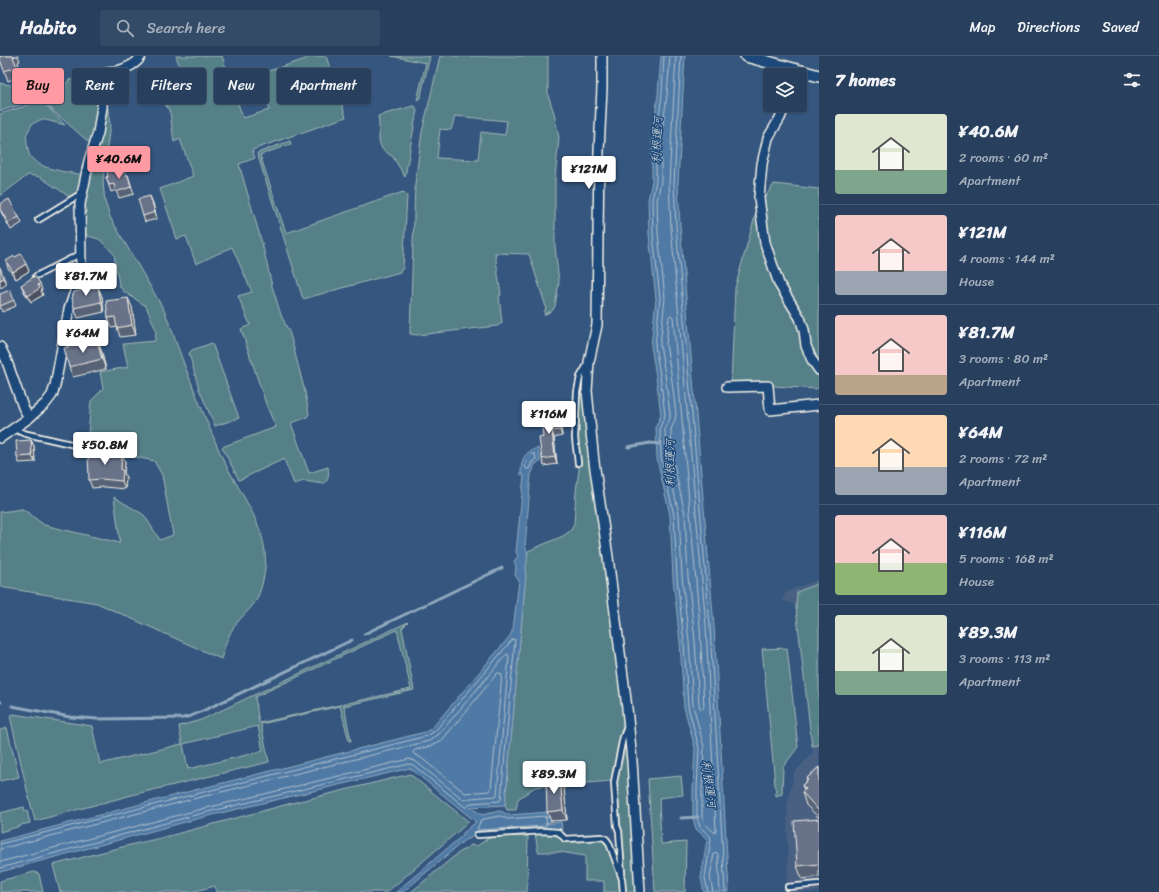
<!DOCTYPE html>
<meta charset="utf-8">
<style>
body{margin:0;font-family:Sriracha,"Klee One",sans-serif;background:#344b67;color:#f1f3f6;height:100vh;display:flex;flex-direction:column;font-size:15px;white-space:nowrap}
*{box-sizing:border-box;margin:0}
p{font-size:13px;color:#a5afbc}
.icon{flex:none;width:22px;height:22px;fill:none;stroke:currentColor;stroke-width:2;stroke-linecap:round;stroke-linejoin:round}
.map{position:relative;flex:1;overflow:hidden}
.sheet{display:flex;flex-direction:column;background:#28405e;width:340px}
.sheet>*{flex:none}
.banner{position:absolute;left:12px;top:12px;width:380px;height:36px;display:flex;gap:8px}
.controls{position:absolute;left:763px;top:12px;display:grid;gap:8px}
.controls a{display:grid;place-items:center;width:44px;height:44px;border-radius:4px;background:#28405e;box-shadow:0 1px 3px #0004,0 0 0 1px #445973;font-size:20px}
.price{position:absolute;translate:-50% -34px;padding:0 9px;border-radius:4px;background:#fff;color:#222;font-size:13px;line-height:26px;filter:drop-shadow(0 1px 2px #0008)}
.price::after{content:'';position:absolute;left:50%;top:24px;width:12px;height:9px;margin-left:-6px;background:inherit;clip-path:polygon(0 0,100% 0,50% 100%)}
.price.on{background:#ff9aa2;color:#111}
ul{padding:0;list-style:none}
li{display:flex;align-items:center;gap:12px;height:100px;padding:0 16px}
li+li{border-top:1px solid #445973}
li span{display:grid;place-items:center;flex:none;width:112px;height:80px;border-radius:4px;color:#555}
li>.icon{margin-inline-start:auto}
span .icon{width:48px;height:48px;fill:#fffc;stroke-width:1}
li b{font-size:17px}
h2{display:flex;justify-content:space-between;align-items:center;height:48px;padding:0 16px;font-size:17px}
.tag{padding:0 14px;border-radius:4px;background:#28405e;box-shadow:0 1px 3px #0004,0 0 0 1px #445973;font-size:14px;line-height:36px}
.tag.on{background:#ff9aa2;color:#111}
header{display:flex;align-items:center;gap:24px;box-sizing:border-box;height:56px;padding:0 20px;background:#28405e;border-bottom:1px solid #445973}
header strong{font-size:19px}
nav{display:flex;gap:22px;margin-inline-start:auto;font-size:14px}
.search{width:280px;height:36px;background:#344b67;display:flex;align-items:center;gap:10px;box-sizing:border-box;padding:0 14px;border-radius:4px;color:#a5afbc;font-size:15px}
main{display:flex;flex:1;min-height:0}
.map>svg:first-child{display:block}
</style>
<header>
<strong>Habito</strong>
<div class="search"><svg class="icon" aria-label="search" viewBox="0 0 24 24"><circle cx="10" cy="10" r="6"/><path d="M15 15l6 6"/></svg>Search here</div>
<nav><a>Map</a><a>Directions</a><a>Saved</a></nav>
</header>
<main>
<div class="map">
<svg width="819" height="836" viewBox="0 0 819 836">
<rect width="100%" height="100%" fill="#35567e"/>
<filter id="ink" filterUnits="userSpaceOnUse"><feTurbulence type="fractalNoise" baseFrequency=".025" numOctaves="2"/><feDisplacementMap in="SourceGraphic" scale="8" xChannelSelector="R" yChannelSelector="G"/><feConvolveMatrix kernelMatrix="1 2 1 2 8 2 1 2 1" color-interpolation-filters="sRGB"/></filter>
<g filter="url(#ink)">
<!-- built -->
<path fill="#486183" d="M819,523V836H788L787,750L794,717L813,696L796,549L782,544L786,536Z"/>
<!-- green -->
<path fill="#548088" stroke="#a4b8b8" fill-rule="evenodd" d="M176,0H222L243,62L269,54L259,18L306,3L308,0H326L346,61L252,94L255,102L239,108L262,187L272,230L281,259L290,278L305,336L309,358L306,362L291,367L309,417L328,411C329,419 329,423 324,428L304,425L294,428L284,403L239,424L222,391L276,371L267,351L241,273L250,269L238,240L252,236L232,191L196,208L186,180L177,183L160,133L193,120L180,83L174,86L170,56L163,44L188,34Z
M391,0H430L422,35L421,41L417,44L426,7Z
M440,0H548V39L554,57L559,82L555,121V190L559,227L555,250L553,254L544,259L545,254L546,251L529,198L495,197L501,239L499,240L502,267L497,270L417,279L410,278L415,128L422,76ZM455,60L507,65L505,79L481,76L478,104L437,102L440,73L451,74Z
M104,18L101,46L91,88L51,53L41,41L63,35L65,29L69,24Z
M0,27L10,29L37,38L20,49L0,55Z
M105,32L110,69L105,105L103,126L105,146L110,161L164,254C172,272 177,290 184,308C195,336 206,364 218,392C233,430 270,469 265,512C264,522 260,541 253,549C245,559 234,567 229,580C225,587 224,595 221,603L97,547L0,531V456L23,453L44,469L120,487L114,441L144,459L160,484L173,479L162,419L154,405L87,390L91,345L103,333L100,316L128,311L123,288L155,285L156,274L146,250L123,235L119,229L114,198L99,183L81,178V156Z
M36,44L42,45L65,69L42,63L32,68L26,79C27,84 27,92 29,98C36,114 69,116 84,119C82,130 80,134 70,141L40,121L28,119L0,140V58L28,49Z
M413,50H415L417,54L405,121L393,101L382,93L379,85V67L378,60Z
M290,85L291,88L260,99L286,177L403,136L407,140L403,212L400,216L303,243L257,97Z
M774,128L819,133V331L816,333L760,329H731L735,232L757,153Z
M212,287L239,362L215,370L199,333L189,297L192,294Z
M585,318L624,659V667L621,677L612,725L535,731L518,743L516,754H507L505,749L526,518L525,517L528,495L563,480L571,474L574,468L576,435L579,414L578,377V358L581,324Z
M819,527V689L812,690L796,552L797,536Z
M408,566L402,572L414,634L344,650L351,685H349L340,650L261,668L269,706L132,739L35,765L28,738L10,660L13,658L92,670L100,708L182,688L179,670L201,664ZM397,574L411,633L259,667L255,641ZM258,670L263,695L188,713L183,688Z
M787,592L798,691L783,711L782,738L776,740L769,662L762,593Z
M7,672L19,721L0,725V674Z
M625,680L627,681L637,836H625L617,723Z
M410,718L469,766L387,836H217L215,830L191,836H60L53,809L130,789L165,781L292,747Z
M681,720L683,739L659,742L661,788L686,786L685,836H655L648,723Z
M24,751L25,755L27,754L30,767L21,769V770L0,776V757Z
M535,777H550L557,779L563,784L602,783L607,789L620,823V836H604V825H585V800L560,796H538Z
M528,780L527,836H411L457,798L471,789L477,790L487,783L493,781Z
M34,816L39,818L43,836H0V825Z"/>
<!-- water -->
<path fill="#507aa5" stroke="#92aac0" d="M661,0H685L678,127L680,170L714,570L729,836H704L701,822L707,783L696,773L693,762V734L695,692L684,651L680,586L673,522L670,459L657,403L656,370L661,359L656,320L651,290L656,243L649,178L648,144L652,125V83L658,38Z
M538,392L540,406L535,408L532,417L531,418L525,491C530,497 526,509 525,517L526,518L505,749L470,751L482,759L499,755L503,756L508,759L550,756V760L544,762L550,761L551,766L545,767V768L561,766L562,773L477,778L467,784L466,783L403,836H396L463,779V777L476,766L410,712L200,762L0,816V785L191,735L425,676L432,672L510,580L513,573L519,525L515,519L516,511L514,505L518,500L516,496L524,419H521C521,405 523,396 538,392Z"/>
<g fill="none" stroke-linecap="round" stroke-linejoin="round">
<!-- shore -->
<path stroke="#b2c1cd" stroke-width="1" d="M664,0L662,38L656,83V125L652,144L653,178L660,242L655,290L660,319L665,359L660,371L661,402L674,459L677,522L684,586L688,650L699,692L697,734V761L700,771L710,780L711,783L705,822L708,836
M670,0L667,39L661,83V125L657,145L658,177L665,242L660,289L665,318L670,358V362L665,372L666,401L679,458L682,521L689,586L693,649L704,691L702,734V761L705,768L715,777L716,775L706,570L671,171L669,127L676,0
M681,0L674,127L676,170L710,570L725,836
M671,259L673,261L700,571L704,651L702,653L700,652L699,648L695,585L688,521L685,458L672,400L671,373L675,364L676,358L671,317L666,289L669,261Z
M532,398H535L536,403L532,406L529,413H527L525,411L526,406Z
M498,617H500L502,619L491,733L490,735L465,737L420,701L414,698L413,696L415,694L431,690L442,684Z
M500,760L508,763L545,760L546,762L547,768L545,770L479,774L477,773L481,764Z
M0,788L192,739L427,680L435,675L512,584L514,583L515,584L501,743L500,745L471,747L467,751H465L413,709L409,708L199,758L0,812
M0,793L193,743L429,685L439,678L506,599L508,598L509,600L497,739L496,740L471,742L464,744L415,705L409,703L198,754L0,806
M713,836L710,821L714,798L716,796L718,798L720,836"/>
<!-- stream -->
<path stroke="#92aac0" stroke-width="3" d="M628,391L650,387L660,388
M364,578L502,512
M0,646H1
M12,650L70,661L97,663L183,662L191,660L209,652L352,584
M681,762L698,761"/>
<!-- service casing -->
<g stroke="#f4f1e8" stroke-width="8">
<path id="service" d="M38,164L82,137
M36,220L80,198
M13,373L27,378L110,397V402
M578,407L575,382L577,336L580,321L587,309
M477,779L543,775L558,776L565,783L602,781L606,783L609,787L622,823L623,836
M622,818L619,775L617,770L614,726L623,681L627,671
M788,831L819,828"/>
</g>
<!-- minor casing -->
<g stroke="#f4f1e8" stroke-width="12">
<path id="minor" d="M602,0V32L599,95L597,269L589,306L587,335L594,406L608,501L627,652L632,705L640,836
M785,49L780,62L768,82L762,108L759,142L765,187L779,228L800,262L804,274L806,290L812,304L819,314
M0,291L6,303L23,351L29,362
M727,331L768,330L770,354L819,349
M0,382L29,362L46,347L52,339L55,330L69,253L76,233L81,209L80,148L89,105L98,77L102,51L103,31L108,16C111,15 114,16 117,15C125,13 137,8 141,0"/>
</g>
<!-- tertiary casing -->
<g stroke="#f4f1e8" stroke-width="14">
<path id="tertiary" d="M746,0L819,20"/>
</g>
<!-- service -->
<use href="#service" stroke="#1f4a7a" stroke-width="4.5"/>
<!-- minor -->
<use href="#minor" stroke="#1f4a7a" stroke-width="9"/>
<!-- tertiary -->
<use href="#tertiary" stroke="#1f4a7a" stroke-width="11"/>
</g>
<!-- wall -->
<path fill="#596276" stroke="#f4f1e8" d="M0,0H18L20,5L18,6L19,9L17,10L20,20L8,25L0,3Z
M122,13L126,25L129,38L112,41L110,35Z
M115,116L127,119H128L134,138L119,142L116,134L111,136L106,121Z
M150,140L157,163L145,166L143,160Z
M0,148L19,161L22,167L11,174L1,156Z
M6,205L26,208L29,215L16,223L8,212Z
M21,229L42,234L41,235L43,239L31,246L24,236Z
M98,231L102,241L104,256L78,262L74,252Z
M0,238L14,244L16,250L2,256L0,251Z
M132,251L136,279L120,281L117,271L112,272L108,262Z
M97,284L101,294L106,313L73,321L69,311Z
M560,363L562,380L554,382L557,408L544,410L542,403L543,381Z
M31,384L34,390L35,406L19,407L17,401Z
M104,397L107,398H122L125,406L124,417L126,422L125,433L104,431L92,432L89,424Z
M819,711V762L806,749L802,736L804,734L802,729L807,725L806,723Z
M560,722L564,732L567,764L551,765L547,756Z
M819,763V821L802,823L797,810Z"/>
<!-- shaded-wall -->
<path fill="#495060" stroke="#f4f1e8" d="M150,140L153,147L157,163L155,156Z
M26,208L29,215L16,223L13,216Z
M4,222L7,228L1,232L0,230V224Z
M40,227L42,234L41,235L43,239L31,246L28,240L38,229Z
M98,231L102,241L104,256L101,246Z
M128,242L132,251L136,279L132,269Z
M97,284L101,294L106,313L102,303Z
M557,356L560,363L562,380L560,374Z
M552,375L554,382L557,408L555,401Z
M31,384L34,390L35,406L32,400Z
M122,398L125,406L124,417L126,422L125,433L122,425L121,414Z
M560,722L564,732L567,764L563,754Z"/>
<!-- building -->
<path fill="#687289" stroke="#f4f1e8" d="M0,0H15L13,1L17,11L4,15L0,3Z
M122,13L123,19H124L127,31L110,35L107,23L110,15Z
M114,113L115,116L124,114L126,119H128L131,131L116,136L114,128L109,129L106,121H108L107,115Z
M150,140L155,156L143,160L138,143Z
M9,143L19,161L8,167L0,153V148Z
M21,198L26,208L13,216L6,205L14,200L15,201Z
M0,211L4,222L0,224Z
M35,220L40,227L38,229L40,232L28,240L21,229Z
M98,231L101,246L74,252L72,242L74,236Z
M10,234L14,244L0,250V238Z
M128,242L132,269L117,272L115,261L108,262L106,245Z
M97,284L102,303L69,311L64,292Z
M557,356L560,374L552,375L555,401L542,403L539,382L543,381L541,364H544L543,358Z
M31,384L32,400L17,401L16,385Z
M92,394H103L102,397L107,398H122L121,414H123L122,425L101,423L89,424L88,397H92Z
M819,711V755L802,736L806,733L802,729L808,724L806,723Z
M560,722L563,754L547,756L546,724Z
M819,763V808L797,810L794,765Z"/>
</g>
<g text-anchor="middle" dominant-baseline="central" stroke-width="3" stroke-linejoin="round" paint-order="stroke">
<!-- water labels -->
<g font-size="12" font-style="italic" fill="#dbdfde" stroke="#1f4a7a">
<text transform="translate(657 84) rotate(-88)">利根運河</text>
<text transform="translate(670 407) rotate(-90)">利根運河</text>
<text transform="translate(709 728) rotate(83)">利根運河</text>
</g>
</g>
</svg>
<div class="controls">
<a><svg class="icon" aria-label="layers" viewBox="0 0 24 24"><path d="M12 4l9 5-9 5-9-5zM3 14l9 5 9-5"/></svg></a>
</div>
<b class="price on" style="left:119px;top:124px">¥40.6M</b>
<b class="price" style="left:589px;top:134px">¥121M</b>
<b class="price" style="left:86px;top:241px">¥81.7M</b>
<b class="price" style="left:83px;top:298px">¥64M</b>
<b class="price" style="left:549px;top:379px">¥116M</b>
<b class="price" style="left:105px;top:410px">¥50.8M</b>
<b class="price" style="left:554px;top:739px">¥89.3M</b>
<div class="banner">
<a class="tag on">Buy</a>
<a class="tag">Rent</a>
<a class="tag">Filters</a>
<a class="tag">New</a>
<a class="tag">Apartment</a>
</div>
</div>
<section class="sheet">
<h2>7 homes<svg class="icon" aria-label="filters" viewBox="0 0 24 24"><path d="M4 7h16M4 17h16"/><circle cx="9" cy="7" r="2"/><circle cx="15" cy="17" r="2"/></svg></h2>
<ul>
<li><span style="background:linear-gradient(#dfe7d0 70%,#7fa58c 0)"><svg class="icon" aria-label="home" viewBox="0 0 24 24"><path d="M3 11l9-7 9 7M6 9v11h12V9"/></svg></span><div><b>¥40.6M</b><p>2 rooms · 60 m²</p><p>Apartment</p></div></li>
<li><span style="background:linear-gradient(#f6c9c9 70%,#9aa5b1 0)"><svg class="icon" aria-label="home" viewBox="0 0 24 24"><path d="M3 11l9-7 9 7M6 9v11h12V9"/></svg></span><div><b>¥121M</b><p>4 rooms · 144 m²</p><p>House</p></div></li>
<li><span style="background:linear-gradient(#f6c9c9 75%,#b9a48a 0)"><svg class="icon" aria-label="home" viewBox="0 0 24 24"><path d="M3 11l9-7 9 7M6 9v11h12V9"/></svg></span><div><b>¥81.7M</b><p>3 rooms · 80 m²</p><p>Apartment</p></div></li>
<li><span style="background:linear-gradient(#ffd9b3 65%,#9aa5b1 0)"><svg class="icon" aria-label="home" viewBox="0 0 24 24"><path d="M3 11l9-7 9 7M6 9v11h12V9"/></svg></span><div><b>¥64M</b><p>2 rooms · 72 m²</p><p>Apartment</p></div></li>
<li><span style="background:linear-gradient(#f6c9c9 60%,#8fb573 0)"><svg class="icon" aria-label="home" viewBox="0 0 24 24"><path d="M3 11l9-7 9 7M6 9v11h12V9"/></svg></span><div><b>¥116M</b><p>5 rooms · 168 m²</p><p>House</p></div></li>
<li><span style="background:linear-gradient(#dfe7d0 70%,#7fa58c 0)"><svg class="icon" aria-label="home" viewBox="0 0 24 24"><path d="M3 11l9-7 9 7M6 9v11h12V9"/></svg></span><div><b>¥89.3M</b><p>3 rooms · 113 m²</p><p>Apartment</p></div></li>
</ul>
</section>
</main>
